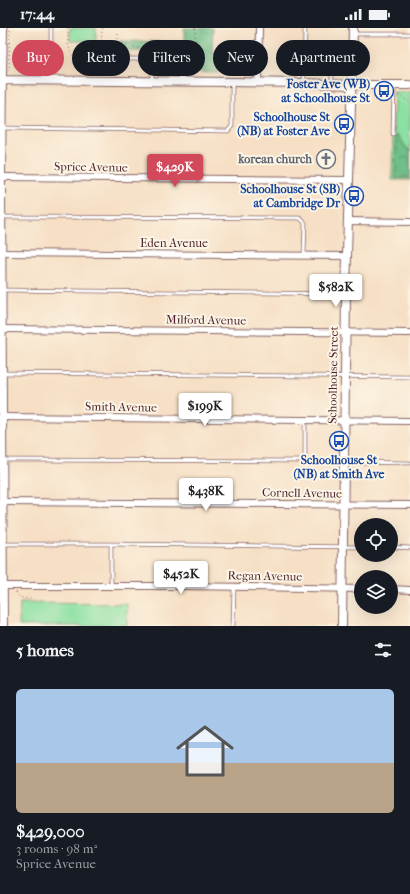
<!DOCTYPE html>
<meta charset="utf-8">
<style>
body{margin:0;font-family:"IM FELL French Canon",serif;background:#242831;color:#f1f3f6;height:100vh;display:flex;flex-direction:column;font-size:15px;white-space:nowrap}
*{box-sizing:border-box;margin:0}
p{font-size:13px;color:#9ea1a6}
.icon{flex:none;width:22px;height:22px;fill:none;stroke:currentColor;stroke-width:2;stroke-linecap:round;stroke-linejoin:round}
.map{position:relative;height:598px;overflow:hidden}
.panel{display:flex;flex-direction:column;background:#171b24;flex:1}
.panel>*{flex:none}
.top-card{position:absolute;left:12px;top:12px;width:386px;height:36px;display:flex;gap:8px}
.fabs{position:absolute;left:354px;top:490px;display:grid;gap:8px}
.fabs a{display:grid;place-items:center;width:44px;height:44px;border-radius:50%;background:#171b24;box-shadow:0 4px 16px #0002;font-size:20px}
.price{position:absolute;translate:-50% -34px;padding:0 9px;border-radius:4px;background:#fff;color:#222;font-size:13px;line-height:26px;filter:drop-shadow(0 1px 2px #0008)}
.price::after{content:'';position:absolute;left:50%;top:24px;width:12px;height:9px;margin-left:-6px;background:inherit;clip-path:polygon(0 0,100% 0,50% 100%)}
.price.active{background:#d1495b;color:#fff}
ul{padding:0;list-style:none}
li{display:grid;align-content:center;gap:8px;height:212px;padding:0 16px}
li+li{border-top:1px solid #363941}
li span{display:grid;place-items:center;height:124px;border-radius:6px;color:#555}
li>.icon{margin-inline-start:auto}
span .icon{width:72px;height:72px;fill:#fffc;stroke-width:1}
li b{font-size:17px}
h2{display:flex;justify-content:space-between;align-items:center;height:48px;padding:0 16px;font-size:17px}
.chip{padding:0 14px;border-radius:18px;background:#171b24;box-shadow:0 4px 16px #0002;font-size:14px;line-height:36px}
.chip.active{background:#d1495b;color:#fff}
.status{display:flex;justify-content:space-between;align-items:center;height:28px;padding:0 20px;background:#171b24;direction:ltr}
.status svg{height:11px;fill:currentColor}
.map>svg:first-child{display:block}
</style>
<div class="status"><b>17:44</b><svg viewBox="0 0 49 12"><path d="M0 12V9h3v3zM5 12V6h3v6zM10 12V3h3v9zM15 12V0h3v12zM26 1h20v11H26zM47 4h2v5h-2z"/></svg></div>
<div class="map">
<svg width="410" height="598" viewBox="0 0 410 598">
<defs>
<pattern id="forest-crowns" width="20" height="18" patternUnits="userSpaceOnUse"><rect width="20" height="18" fill="#70be89"/><path d="M2 6a3 3 0 1 1 6 0M12 15a3 3 0 1 1 6 0" fill="none" stroke="#5e9a70"/></pattern>
</defs>
<rect width="100%" height="100%" fill="#fcf5e5"/>
<filter id="ink" filterUnits="userSpaceOnUse"><feTurbulence type="fractalNoise" baseFrequency=".025" numOctaves="2"/><feDisplacementMap in="SourceGraphic" scale="8" xChannelSelector="R" yChannelSelector="G"/><feConvolveMatrix kernelMatrix="1 2 1 2 8 2 1 2 1" color-interpolation-filters="sRGB"/></filter>
<filter id="wash" filterUnits="userSpaceOnUse"><feTurbulence type="fractalNoise" baseFrequency=".012" numOctaves="4" result="noise"/><feDisplacementMap in="SourceGraphic" scale="16" xChannelSelector="R" yChannelSelector="G"/><feGaussianBlur stdDeviation="0.9" result="paint"/><feColorMatrix in="noise" values="0 0 0 0 0 0 0 0 0 0 0 0 0 0 0 0 0 1.4 0 .05"/><feComposite in="paint" operator="in"/></filter>
<g filter="url(#wash)">
<rect width="100%" height="100%" fill="#f6dfc4"/>
<!-- green -->
<path fill="#8be0a3" stroke="#6a8067" d="M70,0H96V13H70Z
M394,64H410V152H392Z
M20,575L127,576V598H19Z"/>
<!-- forest -->
<path fill="url(#forest-crowns)" stroke="#5d6e5a" d="M184,0H213L212,24L218,25V45L186,44L184,24L120,23L119,13L184,14Z
M398,107L408,122H410V150H395L396,108Z"/>
</g>
<g filter="url(#ink)">
<g fill="none" stroke-linecap="round" stroke-linejoin="round">
<!-- service casing -->
<g stroke="#866261" stroke-width="4.5">
<path id="service" d="M51,0V52
M354,6H410
M119,31H182
M309,44H332
M152,52V31
M304,54L305,0
M332,56V44H335L350,35
M3,100L228,103L232,98V55
M393,106L394,59
M2,189L300,190L305,195L304,227
M2,262L346,266
M2,345L410,349
M3,432L305,433V391
M344,434L410,435
M3,516H111
M391,519L410,520
M111,558V516L361,519
M233,598L234,559"/>
</g>
<!-- minor casing -->
<g stroke="#866261" stroke-width="8">
<path id="minor" d="M258,55L259,0
M1,149L349,152
M348,193L410,194
M0,225L347,228
M2,301L410,305
M0,389L410,393
M3,474L410,477
M0,558H186L361,561
M391,561L410,562"/>
</g>
<!-- tertiary casing -->
<g stroke="#866261" stroke-width="10">
<path id="tertiary" d="M3,0L2,46L1,149L3,598
M0,52L232,54L304,55L351,57H410
M342,598L346,266L353,0"/>
</g>
<!-- path -->
<path stroke="#866261" stroke-width="1" stroke-dasharray="1 3" stroke-linecap="butt" d="M68,0V17L73,28L74,36L80,44L84,46
M195,0L197,48
M118,6V14
M96,13L101,17L113,23
M101,17L102,3L103,0
M111,22V21L118,20V19H110V17H118L119,16H110V14H120L150,24H154L184,15
M9,43L10,0
M398,67L410,74
M16,564C17,571 26,570 31,571"/>
<!-- service -->
<use href="#service" stroke="#fff" stroke-width="3"/>
<!-- minor -->
<use href="#minor" stroke="#fff" stroke-width="6"/>
<!-- tertiary -->
<use href="#tertiary" stroke="#fff" stroke-width="8"/>
</g>
</g>
<!-- icons -->
<defs>
<g id="bus-ring" transform="scale(1)"><circle r="9.5" fill="#fcf5e5" stroke="#1a4fb4" stroke-width="1.5"/><path d="M-5-6H5V4H4V6H2V4H-2V6H-4V4H-5ZM-3.5-4V0h7V-4ZM-3.5 1.2v1.5H-2V1.2ZM2 1.2v1.5H3.5V1.2Z" fill="#1a4fb4"/></g>
<g id="church-ring" transform="scale(1)"><circle r="9.5" fill="#fcf5e5" stroke="#6b7280" stroke-width="1.5"/><path d="M-1.2-6h2.4v3.5h3.3v2.4h-3.3V6h-2.4V-.1h-3.3v-2.4h3.3Z" fill="#6b7280"/></g>
</defs>
<g fill-rule="evenodd">
<use href="#bus-ring" x="384" y="63"/>
<use href="#bus-ring" x="344" y="96"/>
<use href="#church-ring" x="326" y="131"/>
<use href="#bus-ring" x="354" y="168"/>
<use href="#bus-ring" x="339" y="413"/>
</g>
<g text-anchor="middle" dominant-baseline="central" stroke-width="4" stroke-linejoin="round" paint-order="stroke">
<!-- transit labels -->
<g font-size="12" font-weight="bold" fill="#164399" stroke="#fcf5e5" text-anchor="end">
<text x="370" y="56">Foster Ave (WB)<tspan x="370" dy="14">at Schoolhouse St</tspan></text>
<text x="330" y="89">Schoolhouse St<tspan x="330" dy="14">(NB) at Foster Ave</tspan></text>
<text x="340" y="161">Schoolhouse St (SB)<tspan x="340" dy="14">at Cambridge Dr</tspan></text>
<text x="339" y="432" text-anchor="middle">Schoolhouse St<tspan x="339" dy="14">(NB) at Smith Ave</tspan></text>
</g>
<!-- worship labels -->
<g font-size="12" font-weight="bold" fill="#5b616d" stroke="#fcf5e5" text-anchor="end">
<text x="312" y="131">korean church</text>
</g>
<!-- street labels -->
<g font-size="12" fill="#4a1f2b" stroke="#fcf5e5">
<text transform="translate(91 139) rotate(1)">Sprice Avenue</text>
<text x="174" y="215">Eden Avenue</text>
<text transform="translate(206 292) rotate(1)">Milford Avenue</text>
<text transform="translate(333 347) rotate(-89)">Schoolhouse Street</text>
<text transform="translate(121 379) rotate(1)">Smith Avenue</text>
<text transform="translate(302 465) rotate(1)">Cornell Avenue</text>
<text transform="translate(265 548) rotate(1)">Regan Avenue</text>
</g>
</g>
</svg>
<div class="fabs">
<a><svg class="icon" aria-label="locate" viewBox="0 0 24 24"><circle cx="12" cy="12" r="6"/><path d="M12 2v4M12 18v4M2 12h4M18 12h4"/></svg></a>
<a><svg class="icon" aria-label="layers" viewBox="0 0 24 24"><path d="M12 4l9 5-9 5-9-5zM3 14l9 5 9-5"/></svg></a>
</div>
<b class="price active" style="left:175px;top:160px">$429K</b>
<b class="price" style="left:336px;top:280px">$582K</b>
<b class="price" style="left:205px;top:399px">$199K</b>
<b class="price" style="left:206px;top:484px">$438K</b>
<b class="price" style="left:181px;top:567px">$452K</b>
<div class="top-card">
<a class="chip active">Buy</a>
<a class="chip">Rent</a>
<a class="chip">Filters</a>
<a class="chip">New</a>
<a class="chip">Apartment</a>
</div>
</div>
<section class="panel">
<h2>5 homes<svg class="icon" aria-label="filters" viewBox="0 0 24 24"><path d="M4 7h16M4 17h16"/><circle cx="9" cy="7" r="2"/><circle cx="15" cy="17" r="2"/></svg></h2>
<ul>
<li><span style="background:linear-gradient(#a9c7e8 60%,#b9a48a 0)"><svg class="icon" aria-label="home" viewBox="0 0 24 24"><path d="M3 11l9-7 9 7M6 9v11h12V9"/></svg></span><div><b>$429,000</b><p>3 rooms · 98 m²</p><p>Sprice Avenue</p></div></li>
</ul>
</section>
